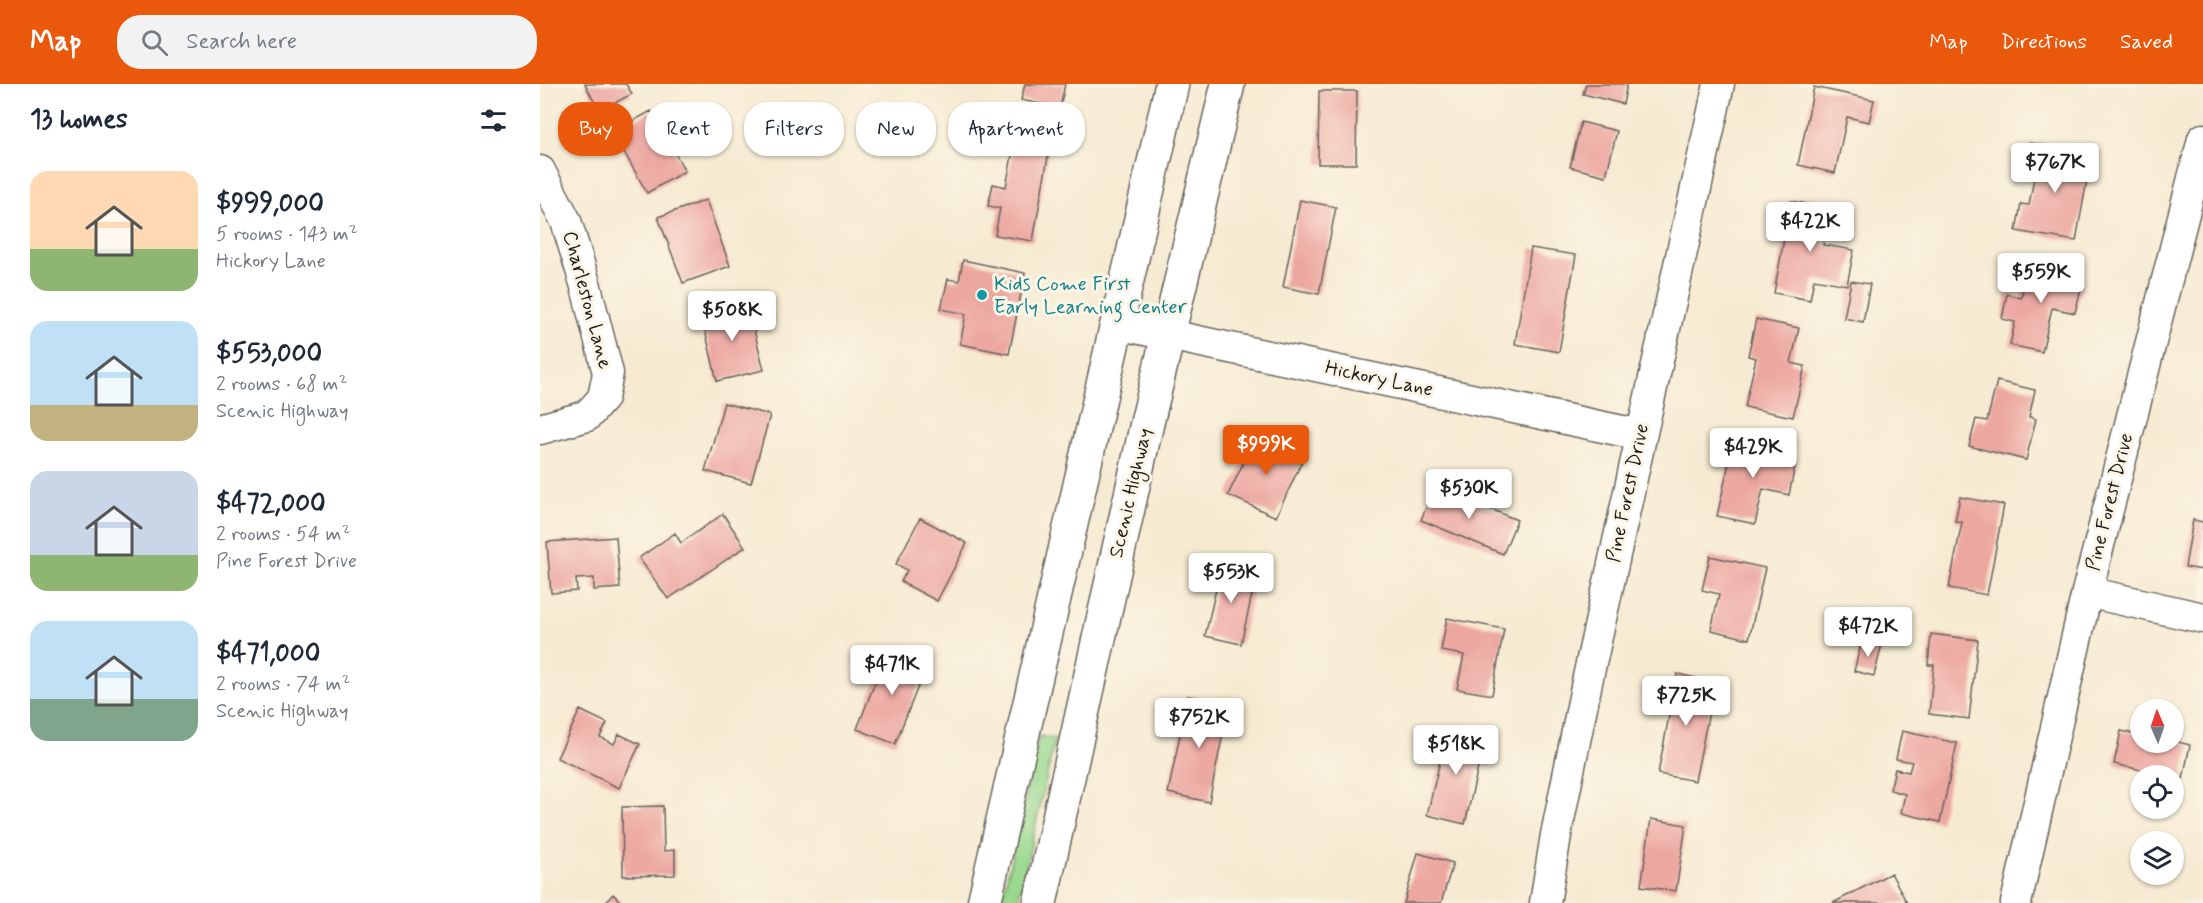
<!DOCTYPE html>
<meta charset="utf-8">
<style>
body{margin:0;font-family:Mynerve,sans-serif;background:#f2f2f3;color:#1f2937;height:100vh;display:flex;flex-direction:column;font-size:22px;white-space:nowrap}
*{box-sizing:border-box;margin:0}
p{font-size:20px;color:#747a83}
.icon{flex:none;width:33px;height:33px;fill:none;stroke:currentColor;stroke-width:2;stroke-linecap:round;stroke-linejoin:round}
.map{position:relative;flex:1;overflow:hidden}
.drawer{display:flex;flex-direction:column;background:#fff;width:540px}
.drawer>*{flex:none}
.top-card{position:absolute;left:18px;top:18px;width:570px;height:54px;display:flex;gap:12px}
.needle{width:39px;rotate:358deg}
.controls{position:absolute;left:1590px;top:615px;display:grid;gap:12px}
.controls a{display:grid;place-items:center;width:54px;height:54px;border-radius:50%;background:#fff;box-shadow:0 2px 4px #0004;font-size:30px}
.price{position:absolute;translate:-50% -51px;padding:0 14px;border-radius:6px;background:#fff;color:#222;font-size:20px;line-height:39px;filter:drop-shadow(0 2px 3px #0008)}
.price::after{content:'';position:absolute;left:50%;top:36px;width:18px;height:14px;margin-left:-9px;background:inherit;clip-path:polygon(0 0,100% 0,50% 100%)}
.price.selected{background:#ea580c;color:#fff}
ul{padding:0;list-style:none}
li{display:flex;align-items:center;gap:18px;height:150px;padding:0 30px}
li span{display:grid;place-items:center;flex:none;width:168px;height:120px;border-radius:18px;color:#555}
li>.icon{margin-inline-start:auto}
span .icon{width:72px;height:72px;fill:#fffc;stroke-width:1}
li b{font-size:26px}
h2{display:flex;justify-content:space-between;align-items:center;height:72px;padding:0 30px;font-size:26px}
.chip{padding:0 21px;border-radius:24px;background:#fff;box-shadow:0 2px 4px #0004;font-size:21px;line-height:54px}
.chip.selected{background:#ea580c;color:#fff}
header{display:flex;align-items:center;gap:36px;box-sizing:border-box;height:84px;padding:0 30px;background:#ea580c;color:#fff}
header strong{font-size:28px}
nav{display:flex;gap:33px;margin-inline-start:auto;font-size:21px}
.search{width:420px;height:54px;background:#f2f2f3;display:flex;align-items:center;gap:15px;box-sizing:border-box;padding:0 21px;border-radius:24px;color:#747a83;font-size:22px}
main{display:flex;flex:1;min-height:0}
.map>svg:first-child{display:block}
</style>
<header>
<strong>Map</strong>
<div class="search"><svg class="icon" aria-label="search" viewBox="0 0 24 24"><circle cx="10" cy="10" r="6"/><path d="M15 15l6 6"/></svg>Search here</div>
<nav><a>Map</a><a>Directions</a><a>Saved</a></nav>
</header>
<main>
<section class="drawer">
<h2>13 homes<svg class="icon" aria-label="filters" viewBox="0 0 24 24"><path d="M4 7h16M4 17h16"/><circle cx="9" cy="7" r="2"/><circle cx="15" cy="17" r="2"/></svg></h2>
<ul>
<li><span style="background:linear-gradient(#ffd9b3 65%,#8fb573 0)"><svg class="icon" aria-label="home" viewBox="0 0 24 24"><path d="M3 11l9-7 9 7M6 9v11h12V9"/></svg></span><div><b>$999,000</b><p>5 rooms · 143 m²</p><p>Hickory Lane</p></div></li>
<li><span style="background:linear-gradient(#bfe0f5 70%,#c2b280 0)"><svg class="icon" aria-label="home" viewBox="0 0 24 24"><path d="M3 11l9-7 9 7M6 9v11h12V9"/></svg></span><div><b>$553,000</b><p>2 rooms · 68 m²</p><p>Scenic Highway</p></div></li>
<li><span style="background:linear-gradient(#c9d6e8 70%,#8fb573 0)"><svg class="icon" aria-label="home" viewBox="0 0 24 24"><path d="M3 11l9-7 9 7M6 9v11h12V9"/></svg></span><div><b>$472,000</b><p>2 rooms · 54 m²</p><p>Pine Forest Drive</p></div></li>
<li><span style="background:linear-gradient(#bfe0f5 65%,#7fa58c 0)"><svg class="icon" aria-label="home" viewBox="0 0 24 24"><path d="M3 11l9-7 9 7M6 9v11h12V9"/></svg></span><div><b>$471,000</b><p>2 rooms · 74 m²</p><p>Scenic Highway</p></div></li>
</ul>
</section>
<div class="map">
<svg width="1663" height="819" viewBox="0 0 1663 819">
<rect width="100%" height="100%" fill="#fcf5e5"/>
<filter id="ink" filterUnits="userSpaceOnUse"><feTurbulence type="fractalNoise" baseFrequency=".0167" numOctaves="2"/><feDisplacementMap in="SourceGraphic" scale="12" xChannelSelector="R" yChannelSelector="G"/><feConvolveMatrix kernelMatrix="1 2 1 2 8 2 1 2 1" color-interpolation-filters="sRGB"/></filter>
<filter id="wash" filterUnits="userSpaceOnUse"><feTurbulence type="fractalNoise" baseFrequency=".008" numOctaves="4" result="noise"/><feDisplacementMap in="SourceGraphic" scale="24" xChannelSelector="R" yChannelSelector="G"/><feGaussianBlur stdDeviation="1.35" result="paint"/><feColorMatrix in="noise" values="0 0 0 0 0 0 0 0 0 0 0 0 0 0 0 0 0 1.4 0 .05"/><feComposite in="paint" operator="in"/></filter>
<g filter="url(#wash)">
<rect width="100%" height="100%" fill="#f6ead2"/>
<!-- green -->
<path fill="#99d98f" stroke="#5a7a56" stroke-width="1.5" d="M499,652L515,655L478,819H461Z"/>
<g id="blocks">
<!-- building -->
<path fill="#eca7a1" d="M45,0H86L92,10L59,27Z
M485,0H525L520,24L481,16Z
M1046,0H1087L1083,20L1043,10Z
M1274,3L1334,16L1329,38L1307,33L1295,89L1258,81Z
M779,7H817L816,80H778Z
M111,27L145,87L107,109L73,48Z
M1041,38L1077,47L1066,92L1030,83Z
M1490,59L1548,69L1545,84L1549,85L1536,157L1476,147L1481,120L1489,121L1495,89L1510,91L1512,82L1486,77Z
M474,61L509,67L493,157L455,151L460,124L448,122L453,100L466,103Z
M166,116L190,182L143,199L118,133Z
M760,116L796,123L779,210L743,203Z
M1251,117L1290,124L1283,161L1314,166L1307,201L1274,195L1270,216L1234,209Z
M991,164L1036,171L1019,268L975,260Z
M423,176L485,189L469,270L420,260L426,230L401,225L408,195L419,197Z
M1489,179L1544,192L1535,229L1512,224L1502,268L1470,261L1475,238L1462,235L1467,210L1481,214Z
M1311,197L1330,200L1323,238L1304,234Z
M207,218L224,286L177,297L161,229Z
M1216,235L1259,244L1251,279L1265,282L1253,333L1205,323L1216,274L1208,272Z
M1457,297L1495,306L1489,333L1496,335L1486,376L1429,362L1436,335L1447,337Z
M184,319L230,331L211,399L165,387Z
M717,351L764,373L736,433L688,411Z
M1195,352L1239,362L1237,373L1256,377L1249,411L1223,405L1215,440L1177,432Z
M895,402L977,436L963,470L881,436Z
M1420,413L1464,421L1447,511L1409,504L1422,438L1415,437Z
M183,430L205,463L128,515L99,474L135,449L141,459Z
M380,434L427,459L397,517L361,498L367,486L356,480Z
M1653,436L1663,438V486L1645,483Z
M76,453L80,504L54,506V494L36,495L37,507L11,509L7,458Z
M1170,472L1225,484L1209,555L1171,546L1179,510L1162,506Z
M682,480L717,488L701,560L665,552Z
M907,534L964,545L952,611L917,605L924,571L901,567Z
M1391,550L1438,556L1429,635L1389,630L1394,581H1388Z
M1322,556L1342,560L1334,592L1314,587Z
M348,565L387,580L355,660L317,645Z
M1137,590L1175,598L1155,697L1118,690Z
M648,612L689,620L669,718L628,709Z
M40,626L67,639L60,653L74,660L79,650L100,660L79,704L17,674Z
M908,644L945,653L925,740L887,731Z
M1362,647L1417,659L1400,738L1361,729L1365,710L1350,706L1355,685L1369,688L1372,678L1356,675Z
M1581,647L1600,651V658L1634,657L1650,661L1643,695L1574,680Z
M123,722L124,767L135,766V791L83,792L82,723Z
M1111,735L1146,741L1136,807L1101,802Z
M878,769L913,779L901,819H864Z
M1351,789L1367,819H1293Z
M73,810L82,819H65Z"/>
</g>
</g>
<g filter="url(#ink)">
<use href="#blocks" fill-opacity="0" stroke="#68645c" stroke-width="1.5"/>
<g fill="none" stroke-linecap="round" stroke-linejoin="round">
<!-- minor casing -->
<g stroke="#68645c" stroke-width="33">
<path id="minor" d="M0,87L26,137L45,199L68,289L63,314L47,332L0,345
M577,240L1101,351
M1547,508L1663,534
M1005,819L1016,751L1047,598L1179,0
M1476,819L1547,508L1663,55"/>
</g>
<!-- highway casing -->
<g stroke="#68645c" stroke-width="36">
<path id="highway" d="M444,819L632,0
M500,819L607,339L688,0"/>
</g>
<!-- minor -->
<use href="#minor" stroke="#fff" stroke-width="30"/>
<!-- highway -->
<use href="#highway" stroke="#fff" stroke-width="33"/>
</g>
</g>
<!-- markers -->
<circle fill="#0f9aa8" stroke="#fcf5e5" stroke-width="2" cx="442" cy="211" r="6"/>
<g text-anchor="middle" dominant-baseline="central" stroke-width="6" stroke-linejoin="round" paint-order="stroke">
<!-- culture labels -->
<g font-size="20" fill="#0d838f" stroke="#fcf5e5" text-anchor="start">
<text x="454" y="200">Kids Come First<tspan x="454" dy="23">Early Learning Center</tspan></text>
</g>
<!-- street labels -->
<g font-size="20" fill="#1c1c1c" stroke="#fcf5e5">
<text transform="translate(47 216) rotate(75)">Charleston Lane</text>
<text transform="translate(839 295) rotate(12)">Hickory Lane</text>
<text transform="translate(591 409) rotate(-77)">Scenic Highway</text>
<text transform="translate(1088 409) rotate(-78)">Pine Forest Drive</text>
<text transform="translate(1570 418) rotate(-76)">Pine Forest Drive</text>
</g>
</g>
</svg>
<div class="controls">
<a><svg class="needle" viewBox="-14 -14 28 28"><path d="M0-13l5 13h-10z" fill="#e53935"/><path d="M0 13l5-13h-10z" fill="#747a83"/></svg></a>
<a><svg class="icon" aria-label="locate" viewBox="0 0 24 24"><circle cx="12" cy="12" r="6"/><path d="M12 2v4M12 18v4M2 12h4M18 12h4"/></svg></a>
<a><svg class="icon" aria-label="layers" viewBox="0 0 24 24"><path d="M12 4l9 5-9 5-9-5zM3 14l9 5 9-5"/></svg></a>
</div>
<b class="price" style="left:1515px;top:110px">$767K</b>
<b class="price" style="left:1270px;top:169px">$422K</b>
<b class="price" style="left:1501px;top:220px">$559K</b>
<b class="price" style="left:192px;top:258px">$508K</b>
<b class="price selected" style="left:726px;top:392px">$999K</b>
<b class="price" style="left:1213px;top:395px">$429K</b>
<b class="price" style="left:929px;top:436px">$530K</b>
<b class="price" style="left:691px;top:520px">$553K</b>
<b class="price" style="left:1328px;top:574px">$472K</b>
<b class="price" style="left:352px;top:612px">$471K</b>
<b class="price" style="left:1146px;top:643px">$725K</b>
<b class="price" style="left:659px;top:665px">$752K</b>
<b class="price" style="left:916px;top:692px">$518K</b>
<div class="top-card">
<a class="chip selected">Buy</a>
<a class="chip">Rent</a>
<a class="chip">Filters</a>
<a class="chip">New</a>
<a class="chip">Apartment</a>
</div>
</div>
</main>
